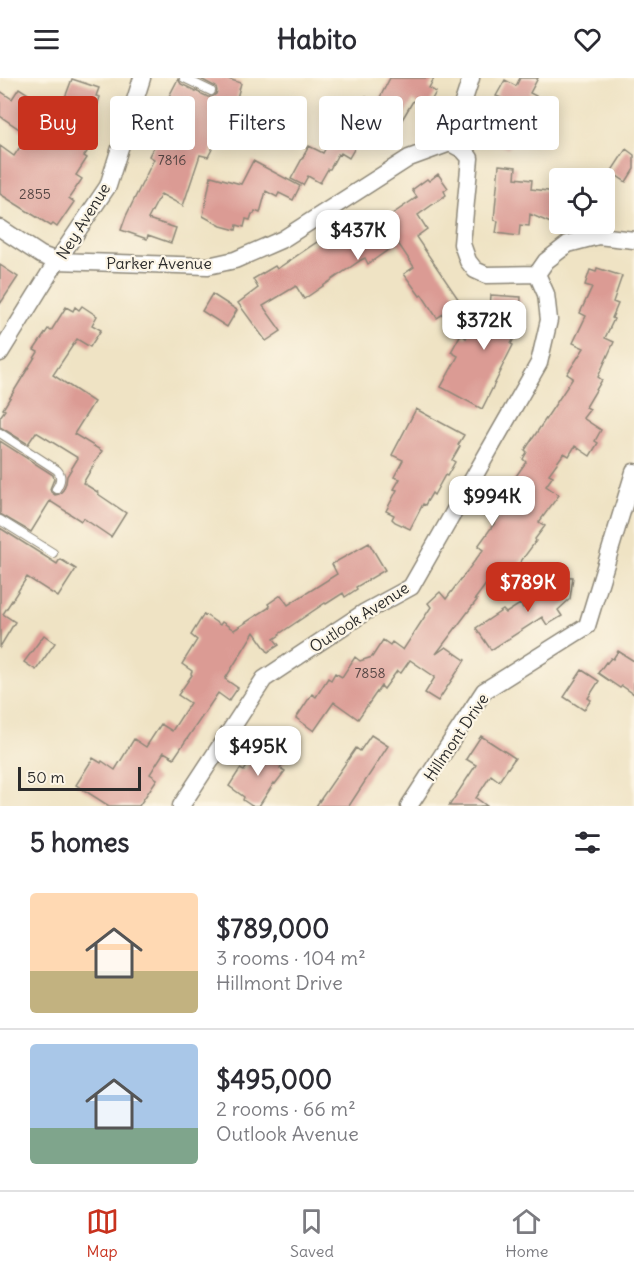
<!DOCTYPE html>
<meta charset="utf-8">
<style>
body{margin:0;font-family:Delius,sans-serif;background:#f7f7f7;color:#2b2b33;height:100vh;display:flex;flex-direction:column;font-size:22px;white-space:nowrap}
*{box-sizing:border-box;margin:0}
p{font-size:20px;color:#7c7c81}
.icon{flex:none;width:33px;height:33px;fill:none;stroke:currentColor;stroke-width:2;stroke-linecap:round;stroke-linejoin:round}
.map{position:relative;height:728px;overflow:hidden}
.side{display:flex;flex-direction:column;background:#fff;flex:1}
.side>*{flex:none}
.guide{position:absolute;left:18px;top:18px;width:598px;height:54px;display:flex;gap:12px}
.fabs{position:absolute;left:549px;top:90px;display:grid;gap:12px}
.fabs a{display:grid;place-items:center;width:66px;height:66px;border-radius:6px;background:#fff;box-shadow:0 3px 15px #0003;font-size:30px}
.scale{position:absolute;left:18px;bottom:15px;width:123px;box-sizing:border-box;padding-left:6px;border:3px solid #2b2b2b;border-top:0;font-size:16px;line-height:21px;white-space:nowrap;color:#2b2b2b;-webkit-text-stroke:4px #fcf5e5;paint-order:stroke}
.price{position:absolute;translate:-50% -51px;padding:0 14px;border-radius:12px;background:#fff;color:#222;font-size:20px;line-height:39px;filter:drop-shadow(0 2px 3px #0008)}
.price::after{content:'';position:absolute;left:50%;top:36px;width:18px;height:14px;margin-left:-9px;background:inherit;clip-path:polygon(0 0,100% 0,50% 100%)}
.price.current{background:#c8321e;color:#fff}
ul{padding:0;list-style:none}
li{display:flex;align-items:center;gap:18px;height:150px;padding:0 30px}
li+li{border-top:2px solid #e1e1e2}
li span{display:grid;place-items:center;flex:none;width:168px;height:120px;border-radius:6px;color:#555}
li>.icon{margin-inline-start:auto}
span .icon{width:72px;height:72px;fill:#fffc;stroke-width:1}
li b{font-size:26px}
h2{display:flex;justify-content:space-between;align-items:center;height:72px;padding:0 30px;font-size:26px}
.pill{padding:0 21px;border-radius:6px;background:#fff;box-shadow:0 3px 15px #0003;font-size:21px;line-height:54px}
.pill.current{background:#c8321e;color:#fff}
header{display:flex;justify-content:space-between;align-items:center;height:78px;padding:0 30px;background:#fff;font-size:27px;font-weight:700}
.menu{display:flex;justify-content:space-around;align-items:center;height:84px;border-top:2px solid #e1e1e2;background:#fff;font-size:16px;color:#7c7c81}
.menu a{display:grid;justify-items:center;gap:3px}
.menu .current{color:#c8321e}
.map>svg:first-child{display:block}
</style>
<header><svg class="icon" aria-label="menu" viewBox="0 0 24 24"><path d="M4 6h16M4 12h16M4 18h16"/></svg>Habito<svg class="icon" aria-label="heart" viewBox="0 0 24 24"><path d="M12 20l-8-8c-3-5 5-10 8-4 3-6 11-1 8 4z"/></svg></header>
<div class="map">
<svg width="634" height="728" viewBox="0 0 634 728">
<rect width="100%" height="100%" fill="#fcf5e5"/>
<filter id="ink" filterUnits="userSpaceOnUse"><feTurbulence type="fractalNoise" baseFrequency=".0167" numOctaves="2"/><feDisplacementMap in="SourceGraphic" scale="12" xChannelSelector="R" yChannelSelector="G"/><feConvolveMatrix kernelMatrix="1 2 1 2 8 2 1 2 1" color-interpolation-filters="sRGB"/></filter>
<filter id="wash" filterUnits="userSpaceOnUse"><feTurbulence type="fractalNoise" baseFrequency=".008" numOctaves="4" result="noise"/><feDisplacementMap in="SourceGraphic" scale="24" xChannelSelector="R" yChannelSelector="G"/><feGaussianBlur stdDeviation="1.35" result="paint"/><feColorMatrix in="noise" values="0 0 0 0 0 0 0 0 0 0 0 0 0 0 0 0 0 1.4 0 .05"/><feComposite in="paint" operator="in"/></filter>
<g filter="url(#wash)">
<rect width="100%" height="100%" fill="#efe3c4"/>
<g id="blocks">
<!-- building -->
<path fill="#db9b94" d="M199,0H225L241,5L237,20L251,26L247,35L269,47L262,59L243,48L235,63L220,56L208,79L200,77L183,128L161,116L148,141L176,150L171,165L148,157L147,161L121,152L126,138L154,81L149,78L160,57L155,54L168,27L165,26L178,1L181,6L208,19H212L216,16L217,13L216,9Z
M390,0H434L429,10L436,14L427,30L413,23L396,52L383,45L381,48L375,45L370,55L365,52L349,80L341,75L340,77L338,76L330,91H328L320,105L308,98L303,107L291,101L309,68L323,75L338,47L347,52L366,19L377,25Z
M520,0H538L530,15L536,18L508,71L486,59L489,54L484,51L501,20L496,18L505,2L516,8Z
M72,1L99,10L96,18L100,19L91,45L95,48L93,52L96,54L84,72L87,74L84,78L87,80L76,97L82,101L69,120L74,124L57,149L53,146L51,148L0,116V68L14,78L28,57L0,38V13L12,21L19,10L56,34L66,17Z
M626,71L634,77V91L626,104L611,94Z
M253,83L300,108L293,122L279,115L277,119L266,113L260,135L255,133L254,136H252L250,142L246,141L244,149L237,147L236,152L221,148L203,138L211,98L241,106Z
M499,87L516,89L515,100L532,102L531,111L548,113L560,117V149L530,136L529,148L520,147L519,158L496,155L498,143L494,142Z
M438,96L448,110L444,113L446,117L418,137L427,151L416,159L461,225L437,240L422,217L420,218L404,196L414,189L398,165L368,186L365,180L361,182L304,221L296,208L263,228L281,253L266,263L238,225L258,210L253,201L275,188L277,191L323,160L327,165L354,147L356,151L367,144L372,150L417,119L412,112L427,101L429,103Z
M0,187L18,199L0,226Z
M597,190L622,198L613,224L618,226L612,240L614,241L605,260L614,264L598,299L602,302L586,329L590,331L583,340L601,352L595,363L598,365L590,378L575,368L569,378L564,375L549,396L553,398L546,408L559,417L539,444L545,448L535,461L536,463L513,494L505,488L499,496L496,493L475,521L477,522L436,576L446,569L465,582L438,623L425,615L435,599L410,582L401,595L397,593L384,611L381,608L358,641L334,624L314,653L296,640L312,616L316,619L328,600L331,602L335,595L342,599L355,579L360,583L372,579L383,562L390,567L392,564L403,572L431,529L428,525L440,514L446,521L483,472L478,468L499,439L497,437L498,435L496,434L513,411L509,408L526,384L523,381L527,374L525,372L573,300L567,296L584,270L573,265L586,238L580,235L592,209L585,207L590,192L596,194Z
M212,216L237,232L227,249L202,233Z
M491,217L521,219L519,251L511,266L513,267L500,293H501L482,331L441,309L458,278L451,274L461,256L466,260L480,235L481,236L482,234L489,238Z
M82,228L97,238L92,247L101,252L90,269L77,261L53,297L94,324L74,356L102,373L83,405L99,415L98,416L126,435L111,459L83,440L81,443L50,423L31,454L0,436V363L53,397L54,401L50,411L51,414L55,417L59,416L63,412L66,405L67,398L78,380L36,354L28,366L0,349V339L5,332L3,331L38,274L34,272L48,251L51,253L66,229L73,233L75,229L79,232Z
M416,331L464,357L458,367L460,368L452,382L455,384L447,398L445,397L434,417L432,415L425,427L423,426L410,451L395,444L392,441L394,437L386,433L397,412L394,411L400,401L394,399L403,382L392,377Z
M0,450L57,486L60,481L76,491L58,519L27,499L3,536L15,544L0,569Z
M369,465L385,492L356,509L357,511L345,519L343,515L326,526L325,525L279,556L280,557L274,561L279,567L268,574L254,554L225,601L238,610L229,623L218,615L174,680L164,674L150,696L157,701L139,728H109L76,707L93,680L101,685L102,683L115,692L134,661L146,669L161,646L172,653L190,625L178,617L192,597L191,596L192,593L182,586L197,562L191,557L204,536L220,547L222,544L234,552L270,529L268,526L281,517L288,527L337,496L332,486Z
M548,498L573,499L570,521L558,532L562,538L547,547L542,539L491,572L476,550L503,532L506,535L520,526L523,530L547,508Z
M44,557L55,565L36,592L24,584Z
M618,573L634,583V616L622,608L620,610L598,595L606,584L607,585L611,580L613,581Z
M582,592L599,603L588,620L591,622L584,632L564,619Z
M371,657L388,668L349,728H316L356,670L360,673Z
M481,658L515,680L499,703L491,697L476,720L487,728H449L476,687L466,681Z
M261,667L285,683L280,690L285,693L275,706L274,705L259,728H252L243,722L244,719L229,708L240,691L244,693Z"/>
</g>
</g>
<g filter="url(#ink)">
<use href="#blocks" fill-opacity="0" stroke="#8d8778" stroke-width="1.5"/>
<g fill="none" stroke-linecap="round" stroke-linejoin="round">
<!-- lane casing -->
<g stroke="#8d8778" stroke-width="10">
<path id="lane" d="M184,0L211,13
M0,355L57,392C63,398 60,405 56,411
M0,442L53,475"/>
</g>
<!-- street casing -->
<g stroke="#8d8778" stroke-width="19">
<path id="street" d="M450,65L471,0
M0,150L41,177L57,183L208,188L235,182L283,161L409,80L450,65L463,72L470,80L462,166L468,183L475,192L486,197L537,196L546,183L568,166L598,158L634,162
M0,275L57,183L108,108L142,0
M181,728L264,601L365,534L411,509L539,285L549,242L546,216L537,196
M409,728L484,613L587,548L634,394"/>
</g>
<!-- lane -->
<use href="#lane" stroke="#fff" stroke-width="8"/>
<!-- street -->
<use href="#street" stroke="#fff" stroke-width="16"/>
</g>
</g>
<g text-anchor="middle" dominant-baseline="central" stroke-width="4.5" stroke-linejoin="round" paint-order="stroke">
<!-- number labels -->
<g font-size="14" fill="#574745">
<text x="172" y="82">7816</text>
<text x="35" y="116">2855</text>
<text x="370" y="595">7858</text>
</g>
<!-- street labels -->
<g font-size="16" fill="#2b2b2b" stroke="#fcf5e5">
<text transform="translate(83 143) rotate(-58)">Ney Avenue</text>
<text x="159" y="185">Parker Avenue</text>
<text transform="translate(359 539) rotate(-33)">Outlook Avenue</text>
<text transform="translate(456 659) rotate(-56)">Hillmont Drive</text>
</g>
</g>
</svg>
<div class="fabs">
<a><svg class="icon" aria-label="locate" viewBox="0 0 24 24"><circle cx="12" cy="12" r="6"/><path d="M12 2v4M12 18v4M2 12h4M18 12h4"/></svg></a>
</div>
<div class="scale">50 m</div>
<b class="price" style="left:358px;top:183px">$437K</b>
<b class="price" style="left:484px;top:273px">$372K</b>
<b class="price" style="left:492px;top:449px">$994K</b>
<b class="price current" style="left:528px;top:535px">$789K</b>
<b class="price" style="left:258px;top:699px">$495K</b>
<div class="guide">
<a class="pill current">Buy</a>
<a class="pill">Rent</a>
<a class="pill">Filters</a>
<a class="pill">New</a>
<a class="pill">Apartment</a>
</div>
</div>
<section class="side">
<h2>5 homes<svg class="icon" aria-label="filters" viewBox="0 0 24 24"><path d="M4 7h16M4 17h16"/><circle cx="9" cy="7" r="2"/><circle cx="15" cy="17" r="2"/></svg></h2>
<ul>
<li><span style="background:linear-gradient(#ffd9b3 65%,#c2b280 0)"><svg class="icon" aria-label="home" viewBox="0 0 24 24"><path d="M3 11l9-7 9 7M6 9v11h12V9"/></svg></span><div><b>$789,000</b><p>3 rooms · 104 m²</p><p>Hillmont Drive</p></div></li>
<li><span style="background:linear-gradient(#a9c7e8 70%,#7fa58c 0)"><svg class="icon" aria-label="home" viewBox="0 0 24 24"><path d="M3 11l9-7 9 7M6 9v11h12V9"/></svg></span><div><b>$495,000</b><p>2 rooms · 66 m²</p><p>Outlook Avenue</p></div></li>
</ul>
</section>
<nav class="menu">
<a class="current"><svg class="icon" aria-label="map" viewBox="0 0 24 24"><path d="M3 6l6-2 6 2 6-2v14l-6 2-6-2-6 2zM9 4v14M15 6v14"/></svg>Map</a>
<a><svg class="icon" aria-label="saved" viewBox="0 0 24 24"><path d="M7 4h10v16l-5-4-5 4z"/></svg>Saved</a>
<a><svg class="icon" aria-label="home" viewBox="0 0 24 24"><path d="M3 11l9-7 9 7M6 9v11h12V9"/></svg>Home</a>
</nav>
